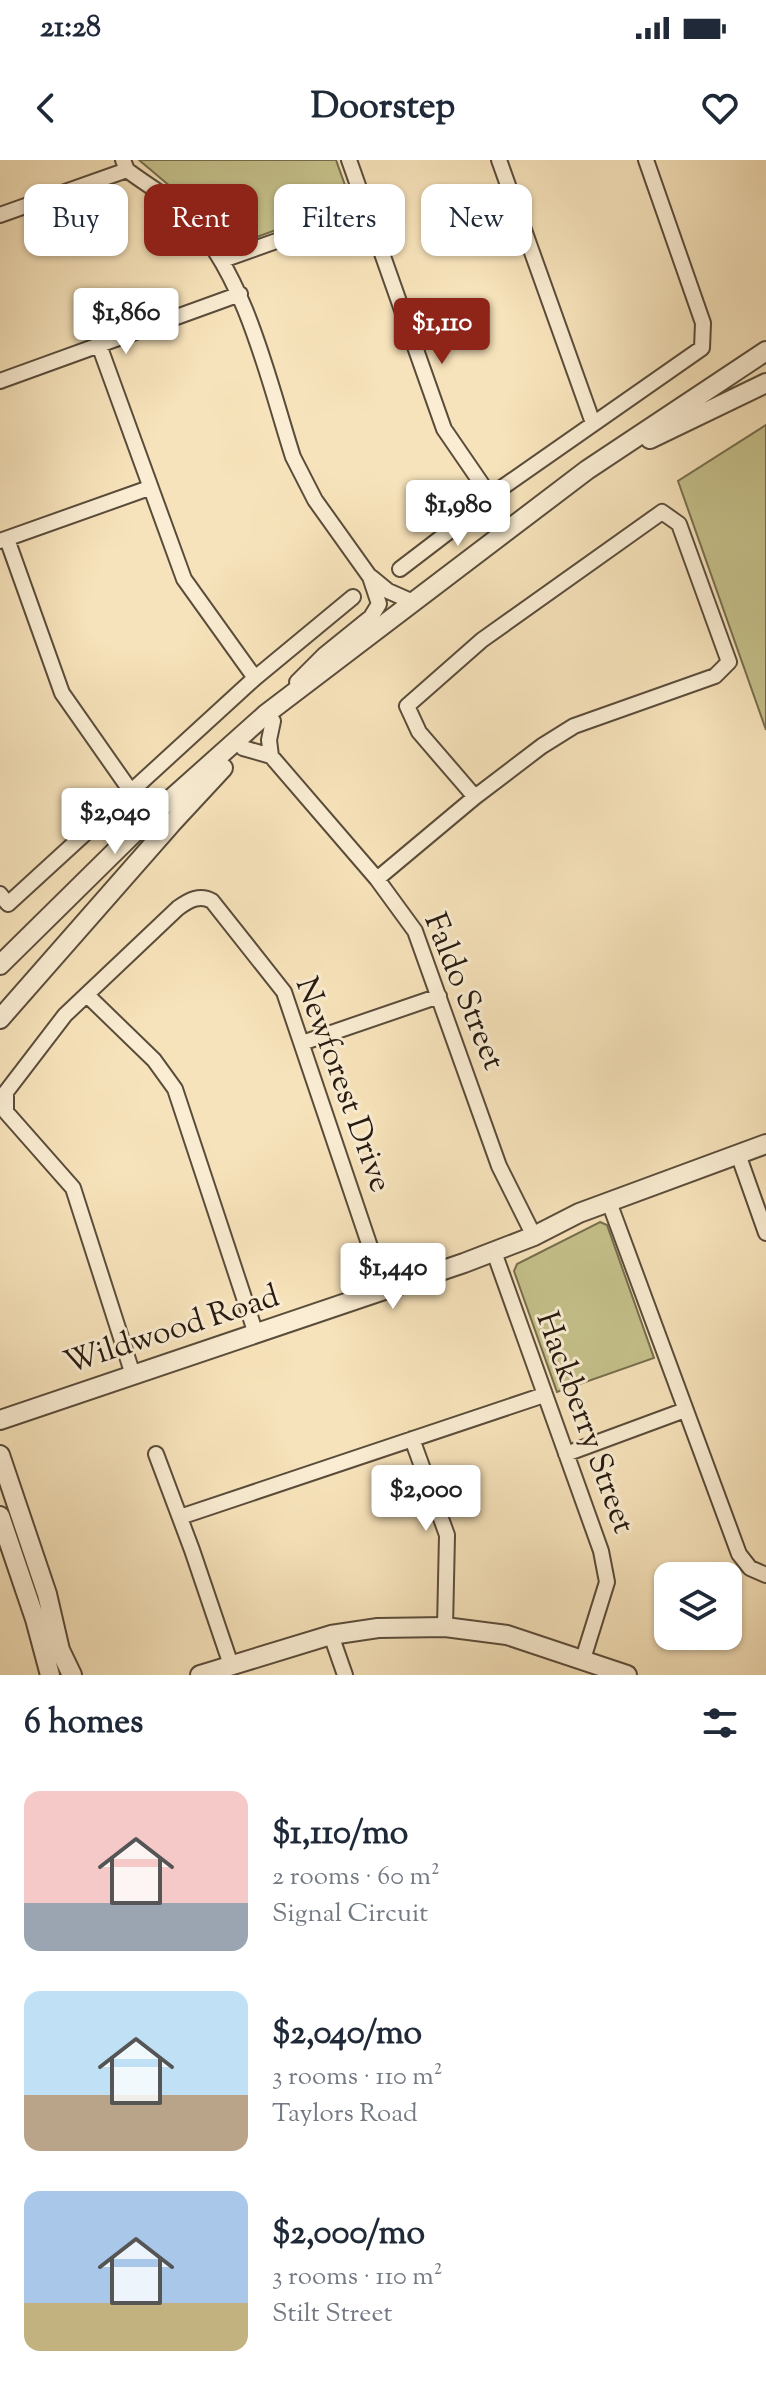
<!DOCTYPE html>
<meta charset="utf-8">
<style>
body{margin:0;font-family:"Sorts Mill Goudy",serif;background:#f2f2f3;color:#1f2937;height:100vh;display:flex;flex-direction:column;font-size:30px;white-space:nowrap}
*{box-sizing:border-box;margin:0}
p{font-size:26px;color:#747a83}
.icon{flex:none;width:44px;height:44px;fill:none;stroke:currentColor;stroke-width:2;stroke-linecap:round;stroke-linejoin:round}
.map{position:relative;height:1515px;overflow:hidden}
.details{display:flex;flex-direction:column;background:#fff;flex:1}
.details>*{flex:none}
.guide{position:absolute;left:24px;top:24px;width:718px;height:72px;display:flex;gap:16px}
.buttons{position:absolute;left:654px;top:1402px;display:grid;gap:16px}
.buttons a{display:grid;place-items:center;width:88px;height:88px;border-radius:16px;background:#fff;box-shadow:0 2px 6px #0004;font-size:40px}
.price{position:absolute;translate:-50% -68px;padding:0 18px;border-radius:8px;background:#fff;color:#222;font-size:26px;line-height:52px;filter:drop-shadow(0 2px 4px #0008)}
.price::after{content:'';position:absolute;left:50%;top:48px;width:24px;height:18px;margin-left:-12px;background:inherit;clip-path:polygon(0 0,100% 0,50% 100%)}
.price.active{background:#8f2418;color:#fff}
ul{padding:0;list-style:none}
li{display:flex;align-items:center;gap:24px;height:200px;padding:0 24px}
li span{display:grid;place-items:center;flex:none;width:224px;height:160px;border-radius:16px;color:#555}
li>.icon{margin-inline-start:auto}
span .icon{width:96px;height:96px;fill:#fffc;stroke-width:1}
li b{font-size:34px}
h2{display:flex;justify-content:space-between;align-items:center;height:96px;padding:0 24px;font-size:34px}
.chip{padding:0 28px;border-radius:16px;background:#fff;box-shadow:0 2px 6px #0004;font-size:28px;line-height:72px}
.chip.active{background:#8f2418;color:#fff}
.status{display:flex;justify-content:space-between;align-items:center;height:56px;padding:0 40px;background:#fff;direction:ltr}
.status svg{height:22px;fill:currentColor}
header{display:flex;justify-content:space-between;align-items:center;height:104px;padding:0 24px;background:#fff;font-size:36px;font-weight:800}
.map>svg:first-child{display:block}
</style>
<div class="status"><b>21:28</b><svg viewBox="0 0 49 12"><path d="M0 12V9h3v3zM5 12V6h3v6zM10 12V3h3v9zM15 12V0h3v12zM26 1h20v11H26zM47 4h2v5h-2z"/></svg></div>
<header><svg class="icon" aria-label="back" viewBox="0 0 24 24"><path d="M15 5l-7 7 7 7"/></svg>Doorstep<svg class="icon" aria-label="heart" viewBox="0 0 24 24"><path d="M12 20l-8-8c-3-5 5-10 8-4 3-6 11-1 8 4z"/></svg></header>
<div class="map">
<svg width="766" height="1515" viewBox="0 0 766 1515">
<rect width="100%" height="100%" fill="#f7e3bb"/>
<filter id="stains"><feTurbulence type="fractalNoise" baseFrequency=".0025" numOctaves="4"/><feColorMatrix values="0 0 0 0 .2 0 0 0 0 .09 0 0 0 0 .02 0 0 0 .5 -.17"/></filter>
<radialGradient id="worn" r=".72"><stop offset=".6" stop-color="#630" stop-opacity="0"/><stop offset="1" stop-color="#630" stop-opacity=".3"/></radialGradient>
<!-- green -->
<path fill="#c5c18b" stroke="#766e4e" stroke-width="2" d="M139,0H336L351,42L225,89L210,60Z
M766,265V570L678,321Z
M600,1062L607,1065L654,1198L557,1232L514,1111L517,1104Z"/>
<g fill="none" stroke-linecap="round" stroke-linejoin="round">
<!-- minor casing -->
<g stroke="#5a4c3b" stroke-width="18">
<path id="minor" d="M123,0L127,10C148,26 174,40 191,59C247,120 268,219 293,297L315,340L370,417L379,444L371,457L324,495L297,522
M349,0L444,269L490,336L702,188L703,163L646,0
M499,0L593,263
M0,55L127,10
M223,100L366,49
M0,221L240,134
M7,379L62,533L130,630
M0,381L149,328
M400,409L468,357L490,336
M371,417L388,431L413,442
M255,518L353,437
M243,588L271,596
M271,596L377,719L415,771L499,1006L534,1076
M271,596L269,580L273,561
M377,719L475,637L542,586L574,566L715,516L729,502L679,364L662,352L482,480L407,546L419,572L475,637
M0,734L8,744L255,518L184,419L99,185
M87,835L154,900L175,929L256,1174
M302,883L439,836
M738,994L766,1073
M609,1042L739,1394L750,1408L766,1415
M494,1092L601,1391L607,1422L583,1499
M133,1215L73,1028L6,952V932L65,855L178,748C189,740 200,734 212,741L284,832L385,1131
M412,1279L447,1375L445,1467
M156,1294L192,1390L231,1505
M566,1294L685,1250
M180,1357L544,1235
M331,1475L345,1515"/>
</g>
<!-- tertiary casing -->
<g stroke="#5a4c3b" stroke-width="22">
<path id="tertiary" d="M650,279L766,223
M0,805L145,662L266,554L587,310L766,191
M0,859L172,663L223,608
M0,1260L464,1103L534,1076L579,1053L766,984
M0,1295L47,1434L60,1490L72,1515
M0,1356L35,1459L50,1515
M200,1515L331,1475L378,1468L445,1467L507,1475L627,1515"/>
</g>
<!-- minor -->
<use href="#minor" stroke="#faedd3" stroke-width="14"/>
<!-- tertiary -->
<use href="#tertiary" stroke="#faedd3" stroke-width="18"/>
</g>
<g text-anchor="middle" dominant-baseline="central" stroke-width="6" stroke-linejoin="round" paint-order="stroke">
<!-- street labels -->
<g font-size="32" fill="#261a10" stroke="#faedd3">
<text transform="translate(463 832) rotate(68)">Faldo Street</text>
<text transform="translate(342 925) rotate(70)">Newforest Drive</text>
<text transform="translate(172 1171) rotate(-18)">Wildwood Road</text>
<text transform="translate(584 1263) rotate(70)">Hackberry Street</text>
</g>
</g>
<rect width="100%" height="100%" filter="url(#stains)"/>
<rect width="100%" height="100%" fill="url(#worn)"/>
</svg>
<div class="buttons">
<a><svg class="icon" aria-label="layers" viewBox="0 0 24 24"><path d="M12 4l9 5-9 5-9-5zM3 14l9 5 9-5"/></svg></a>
</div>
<b class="price" style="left:126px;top:196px">$1,860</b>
<b class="price active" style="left:442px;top:206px">$1,110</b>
<b class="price" style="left:458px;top:388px">$1,980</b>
<b class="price" style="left:115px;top:696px">$2,040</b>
<b class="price" style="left:393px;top:1151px">$1,440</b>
<b class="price" style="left:426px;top:1373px">$2,000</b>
<div class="guide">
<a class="chip">Buy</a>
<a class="chip active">Rent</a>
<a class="chip">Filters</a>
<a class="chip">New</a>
</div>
</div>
<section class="details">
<h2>6 homes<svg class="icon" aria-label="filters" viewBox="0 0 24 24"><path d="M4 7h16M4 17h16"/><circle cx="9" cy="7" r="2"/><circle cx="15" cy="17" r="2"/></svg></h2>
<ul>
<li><span style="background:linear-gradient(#f6c9c9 70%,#9aa5b1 0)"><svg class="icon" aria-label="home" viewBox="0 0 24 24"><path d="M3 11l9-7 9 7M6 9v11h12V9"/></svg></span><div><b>$1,110/mo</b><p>2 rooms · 60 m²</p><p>Signal Circuit</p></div></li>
<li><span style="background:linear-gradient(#bfe0f5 65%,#b9a48a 0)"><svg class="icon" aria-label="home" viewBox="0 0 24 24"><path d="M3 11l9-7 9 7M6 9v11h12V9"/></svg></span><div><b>$2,040/mo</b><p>3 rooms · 110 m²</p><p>Taylors Road</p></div></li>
<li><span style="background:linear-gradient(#a9c7e8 70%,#c2b280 0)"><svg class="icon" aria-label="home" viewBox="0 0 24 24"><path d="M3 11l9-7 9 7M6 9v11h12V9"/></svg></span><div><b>$2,000/mo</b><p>3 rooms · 110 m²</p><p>Stilt Street</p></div></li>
</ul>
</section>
